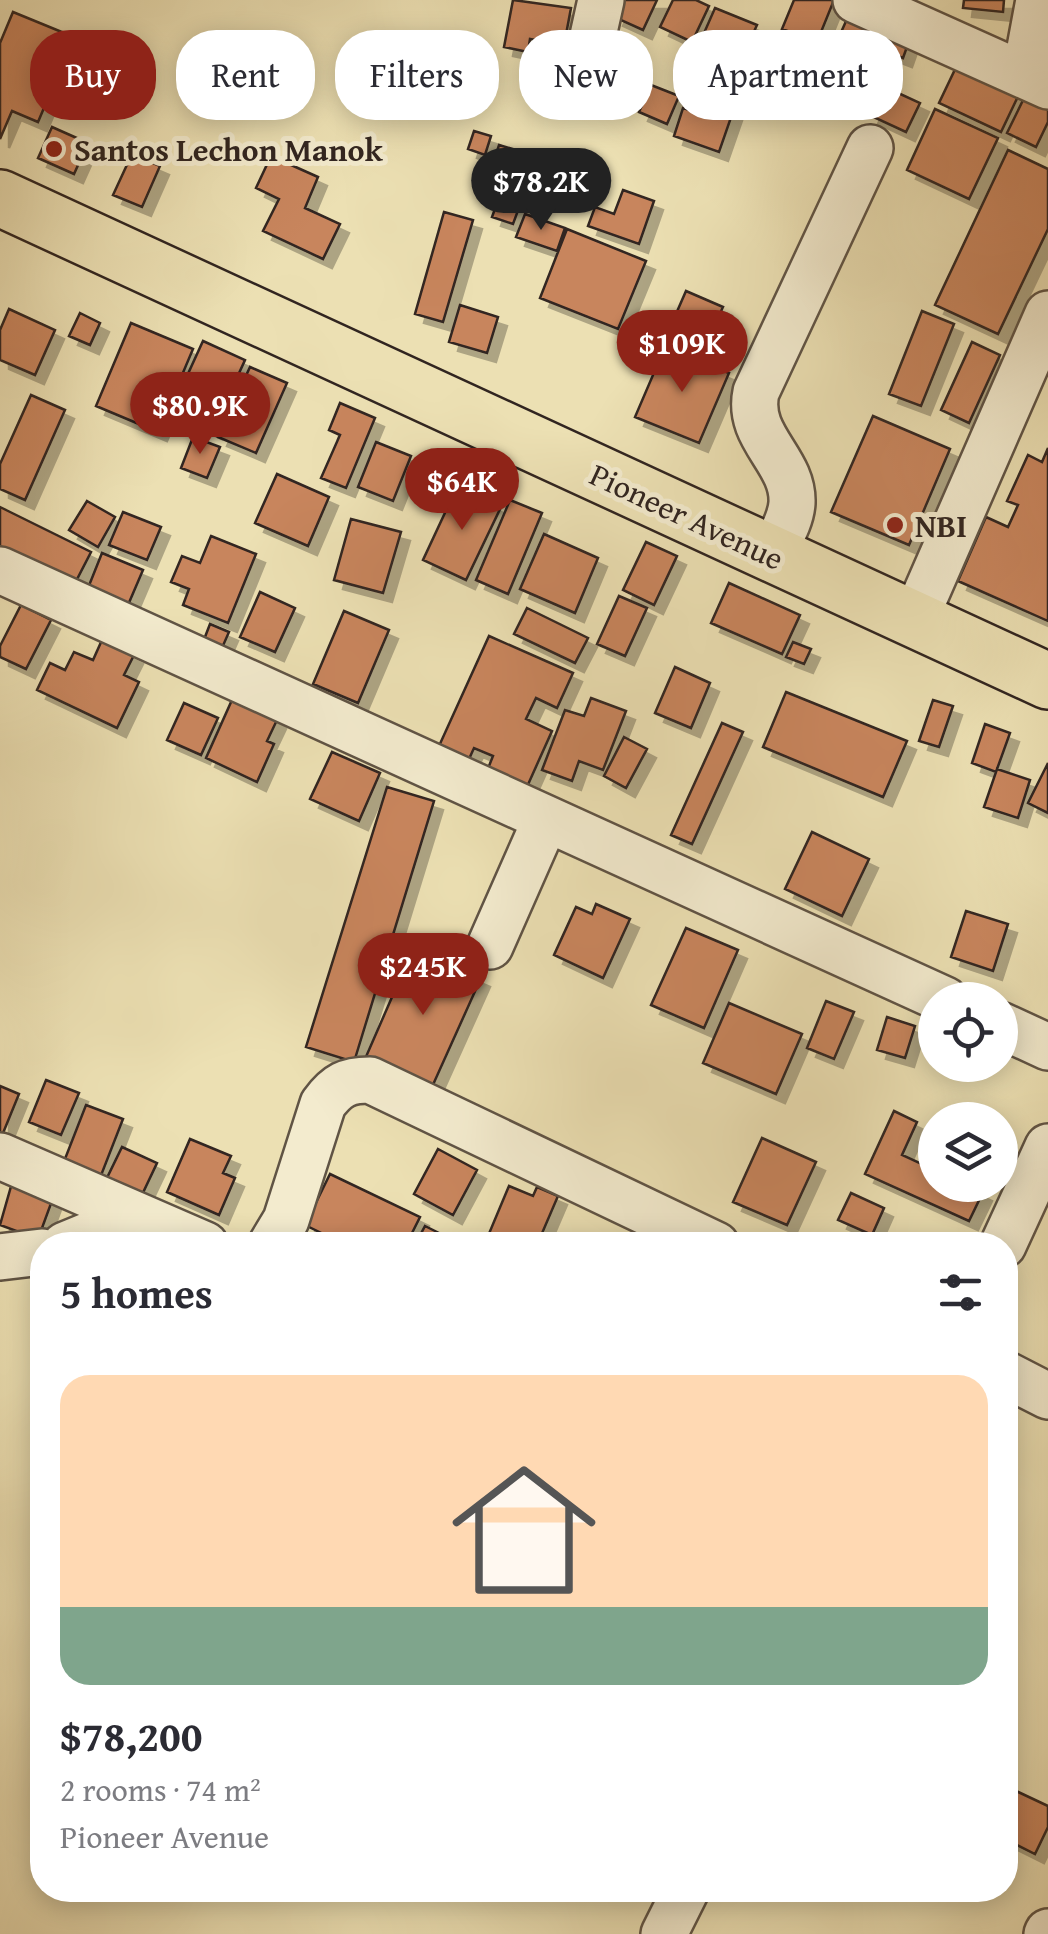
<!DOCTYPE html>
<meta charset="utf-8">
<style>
body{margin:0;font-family:"Gentium Book Plus",serif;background:#f2f2f3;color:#2b2b33;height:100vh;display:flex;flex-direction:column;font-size:38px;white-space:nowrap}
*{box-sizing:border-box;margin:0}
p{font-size:32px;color:#7c7c81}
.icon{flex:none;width:55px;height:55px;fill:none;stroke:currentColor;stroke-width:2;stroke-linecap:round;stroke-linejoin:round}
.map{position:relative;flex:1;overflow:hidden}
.side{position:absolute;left:30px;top:1232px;width:988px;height:670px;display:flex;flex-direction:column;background:#fff;border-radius:40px;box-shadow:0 5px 25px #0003}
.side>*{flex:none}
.hud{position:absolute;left:30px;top:30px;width:990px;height:90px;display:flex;gap:20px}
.tools{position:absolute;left:918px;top:982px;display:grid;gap:20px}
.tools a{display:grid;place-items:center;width:100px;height:100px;border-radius:50%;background:#fff;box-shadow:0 5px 25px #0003;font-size:50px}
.price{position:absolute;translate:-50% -85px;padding:0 22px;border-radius:35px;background:#8f2418;color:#fff;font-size:32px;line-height:65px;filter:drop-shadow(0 2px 5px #0008)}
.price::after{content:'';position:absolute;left:50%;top:60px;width:30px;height:22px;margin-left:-15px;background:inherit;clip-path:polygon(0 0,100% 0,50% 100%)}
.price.current{background:#222;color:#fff}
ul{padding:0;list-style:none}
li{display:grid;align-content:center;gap:20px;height:530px;padding:0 30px}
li+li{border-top:2px solid #e1e1e2}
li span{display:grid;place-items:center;height:310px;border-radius:30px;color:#555}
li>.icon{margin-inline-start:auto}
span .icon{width:180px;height:180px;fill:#fffc;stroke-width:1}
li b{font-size:42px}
h2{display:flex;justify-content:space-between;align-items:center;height:120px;padding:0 30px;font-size:42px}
.chip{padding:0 35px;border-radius:40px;background:#fff;box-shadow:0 5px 25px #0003;font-size:35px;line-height:90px}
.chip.current{background:#8f2418;color:#fff}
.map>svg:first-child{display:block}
</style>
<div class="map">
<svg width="1048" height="1934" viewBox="0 0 1048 1934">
<defs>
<filter id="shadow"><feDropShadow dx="9" dy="9" stdDeviation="0" flood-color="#0004"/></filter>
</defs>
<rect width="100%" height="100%" fill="#ece0b3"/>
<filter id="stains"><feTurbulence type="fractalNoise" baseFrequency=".002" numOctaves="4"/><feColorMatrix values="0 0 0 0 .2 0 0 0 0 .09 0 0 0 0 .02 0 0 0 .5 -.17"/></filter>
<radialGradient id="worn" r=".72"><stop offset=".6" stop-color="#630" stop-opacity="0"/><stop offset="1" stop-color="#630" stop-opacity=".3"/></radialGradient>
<!-- building -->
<path fill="#c8855d" stroke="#312520" stroke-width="2.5" filter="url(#shadow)" d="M513,0L571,8L564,45L530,39L528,52L504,47Z
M622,0H657L643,30L614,17Z
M673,0H696L709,6L692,42L660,27Z
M794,0H834L817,42L782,29Z
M964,0H1004L1003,12L963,8Z
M715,8L757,25L738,67L697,49Z
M13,12L74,37L38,122L12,111L0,139V43Z
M847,19L875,32L863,61L834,48Z
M883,34L908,44L903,58L877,48Z
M960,59L1022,88L1001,132L939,103Z
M608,60L636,73L622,102L594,89Z
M651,85L679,96L667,124L639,112Z
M883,86L920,103L906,132L869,115Z
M1028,90L1048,100V122L1036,147L1007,133Z
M703,92L736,103L719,152L674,136L683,108L696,112Z
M935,109L998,138L969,199L907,170Z
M52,127L88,143L74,174L38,158Z
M474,131L491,136L485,155L468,149Z
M499,145L544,158L536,187L490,173Z
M1008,150L1048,169V229L998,334L935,305Z
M132,154L160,166L142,207L113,195Z
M271,156L318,177L305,208L340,224L323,259L263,231L279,199L256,188Z
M505,181L526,189L513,224L492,217Z
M623,190L654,201L639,244L588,226L595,207L614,214Z
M444,212L473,220L443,322L415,314Z
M525,214L565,228L557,251L516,237Z
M567,229L646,261L618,329L540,298Z
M686,291L723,307L708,339L672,323Z
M460,305L498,317L487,353L449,342Z
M9,309L55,330L35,375L0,360V330Z
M922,311L954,324L921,406L889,394Z
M80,313L100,323L90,345L69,336Z
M131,323L193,349L158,432L96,406Z
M203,341L245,360L213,430L171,411Z
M972,342L1000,355L969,423L941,410Z
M665,347L729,373L699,443L635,417Z
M250,367L287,383L256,453L218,437Z
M31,395L65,410L25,500L0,489V464Z
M340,403L375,418L346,488L321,478L340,435L329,430Z
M873,416L950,449L909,545L831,512Z
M193,437L220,447L207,478L181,468Z
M376,442L411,456L393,501L358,487Z
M1048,448V621L958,581L986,517L1008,527L1018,505L1007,501L1028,455L1042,462Z
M277,474L329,497L308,546L255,523Z
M457,487L501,507L466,580L423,560Z
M510,500L542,513L508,594L476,580Z
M87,501L115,517L98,547L69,530Z
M0,507L91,552L73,587L0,550Z
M123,512L161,527L147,560L109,545Z
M351,519L401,532L383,593L334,580Z
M544,534L598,558L575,613L520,589Z
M211,536L256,554L228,623L183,605L189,589L171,582L182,556L200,563Z
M646,542L677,556L654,605L623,590Z
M102,553L143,570L128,605L88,588Z
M729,583L800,615L782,654L711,623Z
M260,592L295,608L275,652L240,637Z
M619,596L647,608L625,656L597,644Z
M21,605L51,620L26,669L0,657V646Z
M527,608L588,638L575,663L514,634Z
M344,611L389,630L358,703L313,684Z
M210,624L229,632L218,657L200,650Z
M489,636L573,673L557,708L536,698L526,719L552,731L526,789L487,771L493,756L474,748L469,759L439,746Z
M102,640L134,655L124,675L139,682L117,728L37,690L50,663L65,670L74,652L93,660Z
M793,642L811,649L804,664L786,657Z
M675,667L710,683L691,728L655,713Z
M236,691L277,720L267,741L274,744L257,782L206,758Z
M786,692L907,741L883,797L763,747Z
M591,698L626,711L603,770L579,761L572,781L542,770L565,710L584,716Z
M933,700L953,706L939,747L919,741Z
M184,703L218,718L201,755L167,740Z
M722,723L743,732L692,844L671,835Z
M985,724L1010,733L996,772L972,763Z
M624,737L647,749L626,788L604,776Z
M332,752L380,773L359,821L310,799Z
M1048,763V813L1028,803Z
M997,769L1030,780L1018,818L984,807Z
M387,787L434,801L354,1062L306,1047Z
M812,832L869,859L842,916L785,889Z
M596,904L630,919L603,978L554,955L576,907L592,914Z
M966,911L1008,924L993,971L951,957Z
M686,928L738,950L704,1028L651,1005Z
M413,949L481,978L432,1087L365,1059Z
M826,1001L854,1012L834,1059L807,1048Z
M729,1003L802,1034L776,1094L703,1063Z
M887,1017L915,1026L905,1058L877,1050Z
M46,1080L79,1093L61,1135L29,1122Z
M0,1086L19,1094L1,1138L0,1137Z
M86,1105L123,1119L100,1178L63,1164Z
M894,1111L917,1122L902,1155L935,1170V1185H968L983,1192L969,1221L865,1174Z
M762,1138L816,1162L787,1225L733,1202Z
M190,1139L231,1156L223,1173L235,1178L219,1215L167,1192Z
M122,1147L157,1163L140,1199L105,1182Z
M438,1149L477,1170L453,1215L414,1194Z
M330,1174L420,1217L406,1245H346L305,1225Z
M12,1183L53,1198L38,1239L0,1225Z
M509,1186L533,1196L537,1187L558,1196L537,1245H509L488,1236Z
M851,1193L884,1208L872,1235L838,1220Z
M425,1226L463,1245H415Z
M1014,1790L1048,1806V1827L1035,1854L1005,1839V1810Z"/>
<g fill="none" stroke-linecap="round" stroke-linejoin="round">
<!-- minor casing -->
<g stroke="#605445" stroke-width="50">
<path id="minor" d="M856,0L1048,86
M589,54L601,0
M1025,75L1039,0
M772,555C779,539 791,521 792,503C794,460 746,438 756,392L870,148
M0,570L945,1000
M914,621L1048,314
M490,946L546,819
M1000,1025L1048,1047
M0,1156L205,1245
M65,1245L133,1217
M271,1245L286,1220L323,1104C337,1085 347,1080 370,1080L716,1245
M1003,1245L1048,1147
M0,1257L42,1252
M1005,1374L1048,1396
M664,1934L686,1890
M1047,1934L1048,1932"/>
</g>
<!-- highway casing -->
<g stroke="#312520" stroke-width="60">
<path id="highway" d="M0,198L1048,681"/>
</g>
<!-- minor -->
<use href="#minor" stroke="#f3ebce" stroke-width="45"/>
<!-- highway -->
<use href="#highway" stroke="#ece0b3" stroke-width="55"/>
</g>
<!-- markers -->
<g fill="#8f2418" stroke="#f3ebce" stroke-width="4">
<circle cx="54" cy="149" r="10"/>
<circle cx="895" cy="525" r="10"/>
</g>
<g text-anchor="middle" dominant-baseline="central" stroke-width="10" stroke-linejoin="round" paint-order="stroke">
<!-- poi labels -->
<g font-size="32" font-weight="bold" fill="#312520" stroke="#f3ebce" text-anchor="start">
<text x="74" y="149">Santos Lechon Manok</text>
<text x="915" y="525">NBI</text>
</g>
<!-- street labels -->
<g font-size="32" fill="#312520" stroke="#f3ebce">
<text transform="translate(687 516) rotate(25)">Pioneer Avenue</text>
</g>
</g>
<rect width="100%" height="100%" filter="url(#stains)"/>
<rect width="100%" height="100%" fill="url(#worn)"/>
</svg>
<div class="tools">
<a><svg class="icon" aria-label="locate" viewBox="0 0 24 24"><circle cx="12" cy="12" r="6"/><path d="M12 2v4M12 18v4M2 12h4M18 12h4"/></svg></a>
<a><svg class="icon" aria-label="layers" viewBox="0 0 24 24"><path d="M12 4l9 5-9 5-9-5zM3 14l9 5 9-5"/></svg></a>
</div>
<b class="price current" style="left:541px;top:233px">$78.2K</b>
<b class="price" style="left:682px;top:395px">$109K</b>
<b class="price" style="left:200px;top:457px">$80.9K</b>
<b class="price" style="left:462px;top:533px">$64K</b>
<b class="price" style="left:423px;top:1018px">$245K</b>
<div class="hud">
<a class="chip current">Buy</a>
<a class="chip">Rent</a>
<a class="chip">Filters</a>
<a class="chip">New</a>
<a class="chip">Apartment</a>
</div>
<section class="side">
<h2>5 homes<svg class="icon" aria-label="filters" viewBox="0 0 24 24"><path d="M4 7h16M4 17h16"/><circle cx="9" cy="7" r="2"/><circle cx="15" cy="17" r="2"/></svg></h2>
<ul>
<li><span style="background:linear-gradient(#ffd9b3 75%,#7fa58c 0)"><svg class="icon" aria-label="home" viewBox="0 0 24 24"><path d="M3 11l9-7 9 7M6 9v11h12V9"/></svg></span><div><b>$78,200</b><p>2 rooms · 74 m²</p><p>Pioneer Avenue</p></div></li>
</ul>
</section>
</div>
